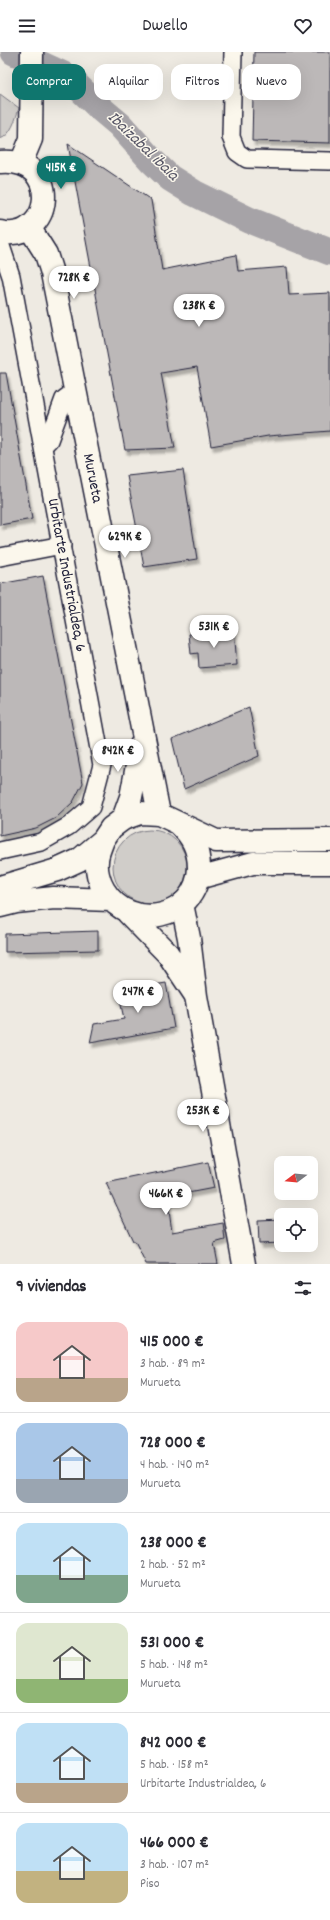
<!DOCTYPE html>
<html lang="es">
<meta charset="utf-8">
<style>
body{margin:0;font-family:Dekko,sans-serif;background:#f7f7f7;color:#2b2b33;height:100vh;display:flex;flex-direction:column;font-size:15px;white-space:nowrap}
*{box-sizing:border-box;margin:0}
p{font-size:13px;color:#7c7c81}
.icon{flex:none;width:22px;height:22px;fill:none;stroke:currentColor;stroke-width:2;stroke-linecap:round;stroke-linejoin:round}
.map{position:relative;height:1212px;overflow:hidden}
.panel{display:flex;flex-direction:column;background:#fff;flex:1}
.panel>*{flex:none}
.top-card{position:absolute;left:12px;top:12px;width:306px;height:36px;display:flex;gap:8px}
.needle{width:26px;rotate:254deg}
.fabs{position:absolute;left:274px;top:1104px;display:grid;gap:8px}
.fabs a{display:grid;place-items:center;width:44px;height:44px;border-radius:8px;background:#fff;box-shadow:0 4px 16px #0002;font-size:20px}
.price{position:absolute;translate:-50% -34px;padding:0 9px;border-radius:14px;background:#fff;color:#222;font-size:13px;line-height:26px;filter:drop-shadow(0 1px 2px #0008)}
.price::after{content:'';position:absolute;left:50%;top:24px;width:12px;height:9px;margin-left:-6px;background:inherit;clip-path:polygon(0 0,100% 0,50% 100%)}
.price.on{background:#0f766e;color:#fff}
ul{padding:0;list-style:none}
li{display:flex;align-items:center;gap:12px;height:100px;padding:0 16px}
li+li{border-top:1px solid #e1e1e2}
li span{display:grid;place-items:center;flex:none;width:112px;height:80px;border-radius:12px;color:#555}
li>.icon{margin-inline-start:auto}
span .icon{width:48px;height:48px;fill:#fffc;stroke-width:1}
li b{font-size:17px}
h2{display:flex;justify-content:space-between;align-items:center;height:48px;padding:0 16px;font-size:17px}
.pill{padding:0 14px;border-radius:12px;background:#fff;box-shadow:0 4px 16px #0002;font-size:14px;line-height:36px}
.pill.on{background:#0f766e;color:#fff}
header{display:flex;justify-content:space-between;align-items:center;height:52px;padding:0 16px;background:#fff;font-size:18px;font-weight:600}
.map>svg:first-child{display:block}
</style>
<header><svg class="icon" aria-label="menu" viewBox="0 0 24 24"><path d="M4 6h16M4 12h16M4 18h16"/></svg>Dwello<svg class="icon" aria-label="heart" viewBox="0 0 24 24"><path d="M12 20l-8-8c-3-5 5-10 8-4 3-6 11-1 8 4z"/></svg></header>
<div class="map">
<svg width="330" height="1212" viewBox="0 0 330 1212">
<defs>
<filter id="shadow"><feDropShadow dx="2.5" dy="4.5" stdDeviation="1" flood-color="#0004"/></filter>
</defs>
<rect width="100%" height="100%" fill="#eeeae2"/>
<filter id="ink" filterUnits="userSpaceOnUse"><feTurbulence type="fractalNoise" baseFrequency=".025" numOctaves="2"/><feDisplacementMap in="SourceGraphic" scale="8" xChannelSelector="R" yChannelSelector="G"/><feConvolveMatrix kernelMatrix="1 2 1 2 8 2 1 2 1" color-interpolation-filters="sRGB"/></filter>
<g filter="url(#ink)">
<!-- green -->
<path fill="#d0cdc9" stroke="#797882" d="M0,42L19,56C16,66 11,84 0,87Z
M113 815a37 37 0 1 1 74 0a37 37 0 1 1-74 0Z"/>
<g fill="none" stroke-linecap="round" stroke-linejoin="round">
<!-- river -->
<path stroke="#a6a3a7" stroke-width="27" d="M14,0L68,25L101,57L120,73L152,109L170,126L194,141L249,168L330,200"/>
</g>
<!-- building -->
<path fill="#bcb8b8" stroke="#22223b" filter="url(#shadow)" d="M254,0H330V91L252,89Z
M68,92L151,148L162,218L236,203L238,219L287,215L289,243L330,241V379L268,384L211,394L197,315L161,321L175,396L125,398Z
M0,321H6L32,467L0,473Z
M183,418L197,507L144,515L127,424Z
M43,524L83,731L73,750L56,766L36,776L0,784V532Z
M234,578L237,613L199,616L198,601L191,602L189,582Z
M249,655L259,704L184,737L172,687Z
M98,879V898L5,900V882Z
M166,931L174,976L90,991L94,972L124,967L118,939Z
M208,1110L214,1136L167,1145L172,1180L223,1171L225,1188L214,1191L218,1212H146L135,1189H133L106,1131Z
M281,1167V1191L259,1192L258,1168Z"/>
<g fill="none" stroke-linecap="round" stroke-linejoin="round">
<!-- street casing -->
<g stroke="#22223b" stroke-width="20">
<g id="street">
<path d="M233,0L231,85L237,100L247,107L330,109"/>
<path id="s1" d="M0,191L11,224L102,713L91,755L69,774L41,790L0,799"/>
<path d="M43,394L49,388L64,347L75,339"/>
<path d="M0,505L62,493"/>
</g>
</g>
<!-- secondary casing -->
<g stroke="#22223b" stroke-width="25">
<g id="secondary">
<path d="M0,110C63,104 54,192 0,180"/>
<path d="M21,111L31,87L32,0"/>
<path id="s2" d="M29,175L46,202L52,221L159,762"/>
<path d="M123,767L131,745L141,693"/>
<path d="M182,852L189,886L196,944L244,1212"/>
<path d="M128,861L168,902L194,941"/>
</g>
</g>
<!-- primary casing -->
<g stroke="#22223b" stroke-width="25">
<path id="primary" d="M103,788C101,794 97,802 97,809C96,818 99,830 104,838C130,881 197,868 199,816C199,797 192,784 178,771
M198,826L253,811H330
M0,835L57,818L79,808L103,788L111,776L123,767L140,761L159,762L216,789L330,788
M0,854L16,850L54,846L111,848"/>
</g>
<!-- street -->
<use href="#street" stroke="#fbf7ec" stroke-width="17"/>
<!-- secondary -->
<use href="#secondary" stroke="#fbf7ec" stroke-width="22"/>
<!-- primary -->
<use href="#primary" stroke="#fbf7ec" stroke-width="22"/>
</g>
</g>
<g text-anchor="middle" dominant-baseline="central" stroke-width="3" stroke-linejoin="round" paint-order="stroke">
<!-- street labels -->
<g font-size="16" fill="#22223b" stroke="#fbf7ec">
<text stroke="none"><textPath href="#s2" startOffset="261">Murueta</textPath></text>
<text stroke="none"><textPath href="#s1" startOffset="339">Urbitarte Industrialdea, 6</textPath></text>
</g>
<!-- water labels -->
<g font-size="17" font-style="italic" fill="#575666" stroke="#fbf7ec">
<text transform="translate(142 95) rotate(44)">Ibaizabal ibaia</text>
</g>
</g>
</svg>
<div class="fabs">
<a><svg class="needle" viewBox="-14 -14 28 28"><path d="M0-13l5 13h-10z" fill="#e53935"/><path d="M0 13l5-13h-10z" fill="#7c7c81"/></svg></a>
<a><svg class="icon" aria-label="locate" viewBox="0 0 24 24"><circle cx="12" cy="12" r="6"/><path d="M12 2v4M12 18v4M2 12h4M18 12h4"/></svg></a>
</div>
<b class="price on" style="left:61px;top:138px">415K €</b>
<b class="price" style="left:74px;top:248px">728K €</b>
<b class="price" style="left:199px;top:276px">238K €</b>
<b class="price" style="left:125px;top:507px">629K €</b>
<b class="price" style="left:214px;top:597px">531K €</b>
<b class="price" style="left:118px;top:721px">842K €</b>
<b class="price" style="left:138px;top:962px">247K €</b>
<b class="price" style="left:203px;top:1081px">253K €</b>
<b class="price" style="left:166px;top:1164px">466K €</b>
<div class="top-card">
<a class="pill on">Comprar</a>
<a class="pill">Alquilar</a>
<a class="pill">Filtros</a>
<a class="pill">Nuevo</a>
</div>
</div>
<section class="panel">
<h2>9 viviendas<svg class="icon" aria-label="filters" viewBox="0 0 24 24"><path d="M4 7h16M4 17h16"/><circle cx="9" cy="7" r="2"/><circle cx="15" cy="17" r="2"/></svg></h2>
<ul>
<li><span style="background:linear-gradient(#f6c9c9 70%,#b9a48a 0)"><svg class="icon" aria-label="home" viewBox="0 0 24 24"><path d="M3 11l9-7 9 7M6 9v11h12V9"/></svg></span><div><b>415 000 €</b><p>3 hab. · 89 m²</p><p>Murueta</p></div></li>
<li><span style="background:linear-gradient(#a9c7e8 70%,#9aa5b1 0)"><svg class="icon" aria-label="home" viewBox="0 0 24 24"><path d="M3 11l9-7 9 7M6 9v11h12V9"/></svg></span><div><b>728 000 €</b><p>4 hab. · 140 m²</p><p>Murueta</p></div></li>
<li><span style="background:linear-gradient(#bfe0f5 65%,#7fa58c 0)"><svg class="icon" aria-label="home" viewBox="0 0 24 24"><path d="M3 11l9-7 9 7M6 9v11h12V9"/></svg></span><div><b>238 000 €</b><p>2 hab. · 52 m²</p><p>Murueta</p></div></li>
<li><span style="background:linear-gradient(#dfe7d0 70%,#8fb573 0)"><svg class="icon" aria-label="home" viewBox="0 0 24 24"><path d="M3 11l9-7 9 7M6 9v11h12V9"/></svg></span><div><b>531 000 €</b><p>5 hab. · 148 m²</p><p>Murueta</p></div></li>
<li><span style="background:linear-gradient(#bfe0f5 75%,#b9a48a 0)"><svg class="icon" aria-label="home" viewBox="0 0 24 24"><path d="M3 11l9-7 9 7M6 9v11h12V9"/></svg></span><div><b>842 000 €</b><p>5 hab. · 158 m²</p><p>Urbitarte Industrialdea, 6</p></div></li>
<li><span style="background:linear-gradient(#bfe0f5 60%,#c2b280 0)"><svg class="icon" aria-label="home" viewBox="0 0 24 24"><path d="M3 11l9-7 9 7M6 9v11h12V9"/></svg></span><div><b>466 000 €</b><p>3 hab. · 107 m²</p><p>Piso</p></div></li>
</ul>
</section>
